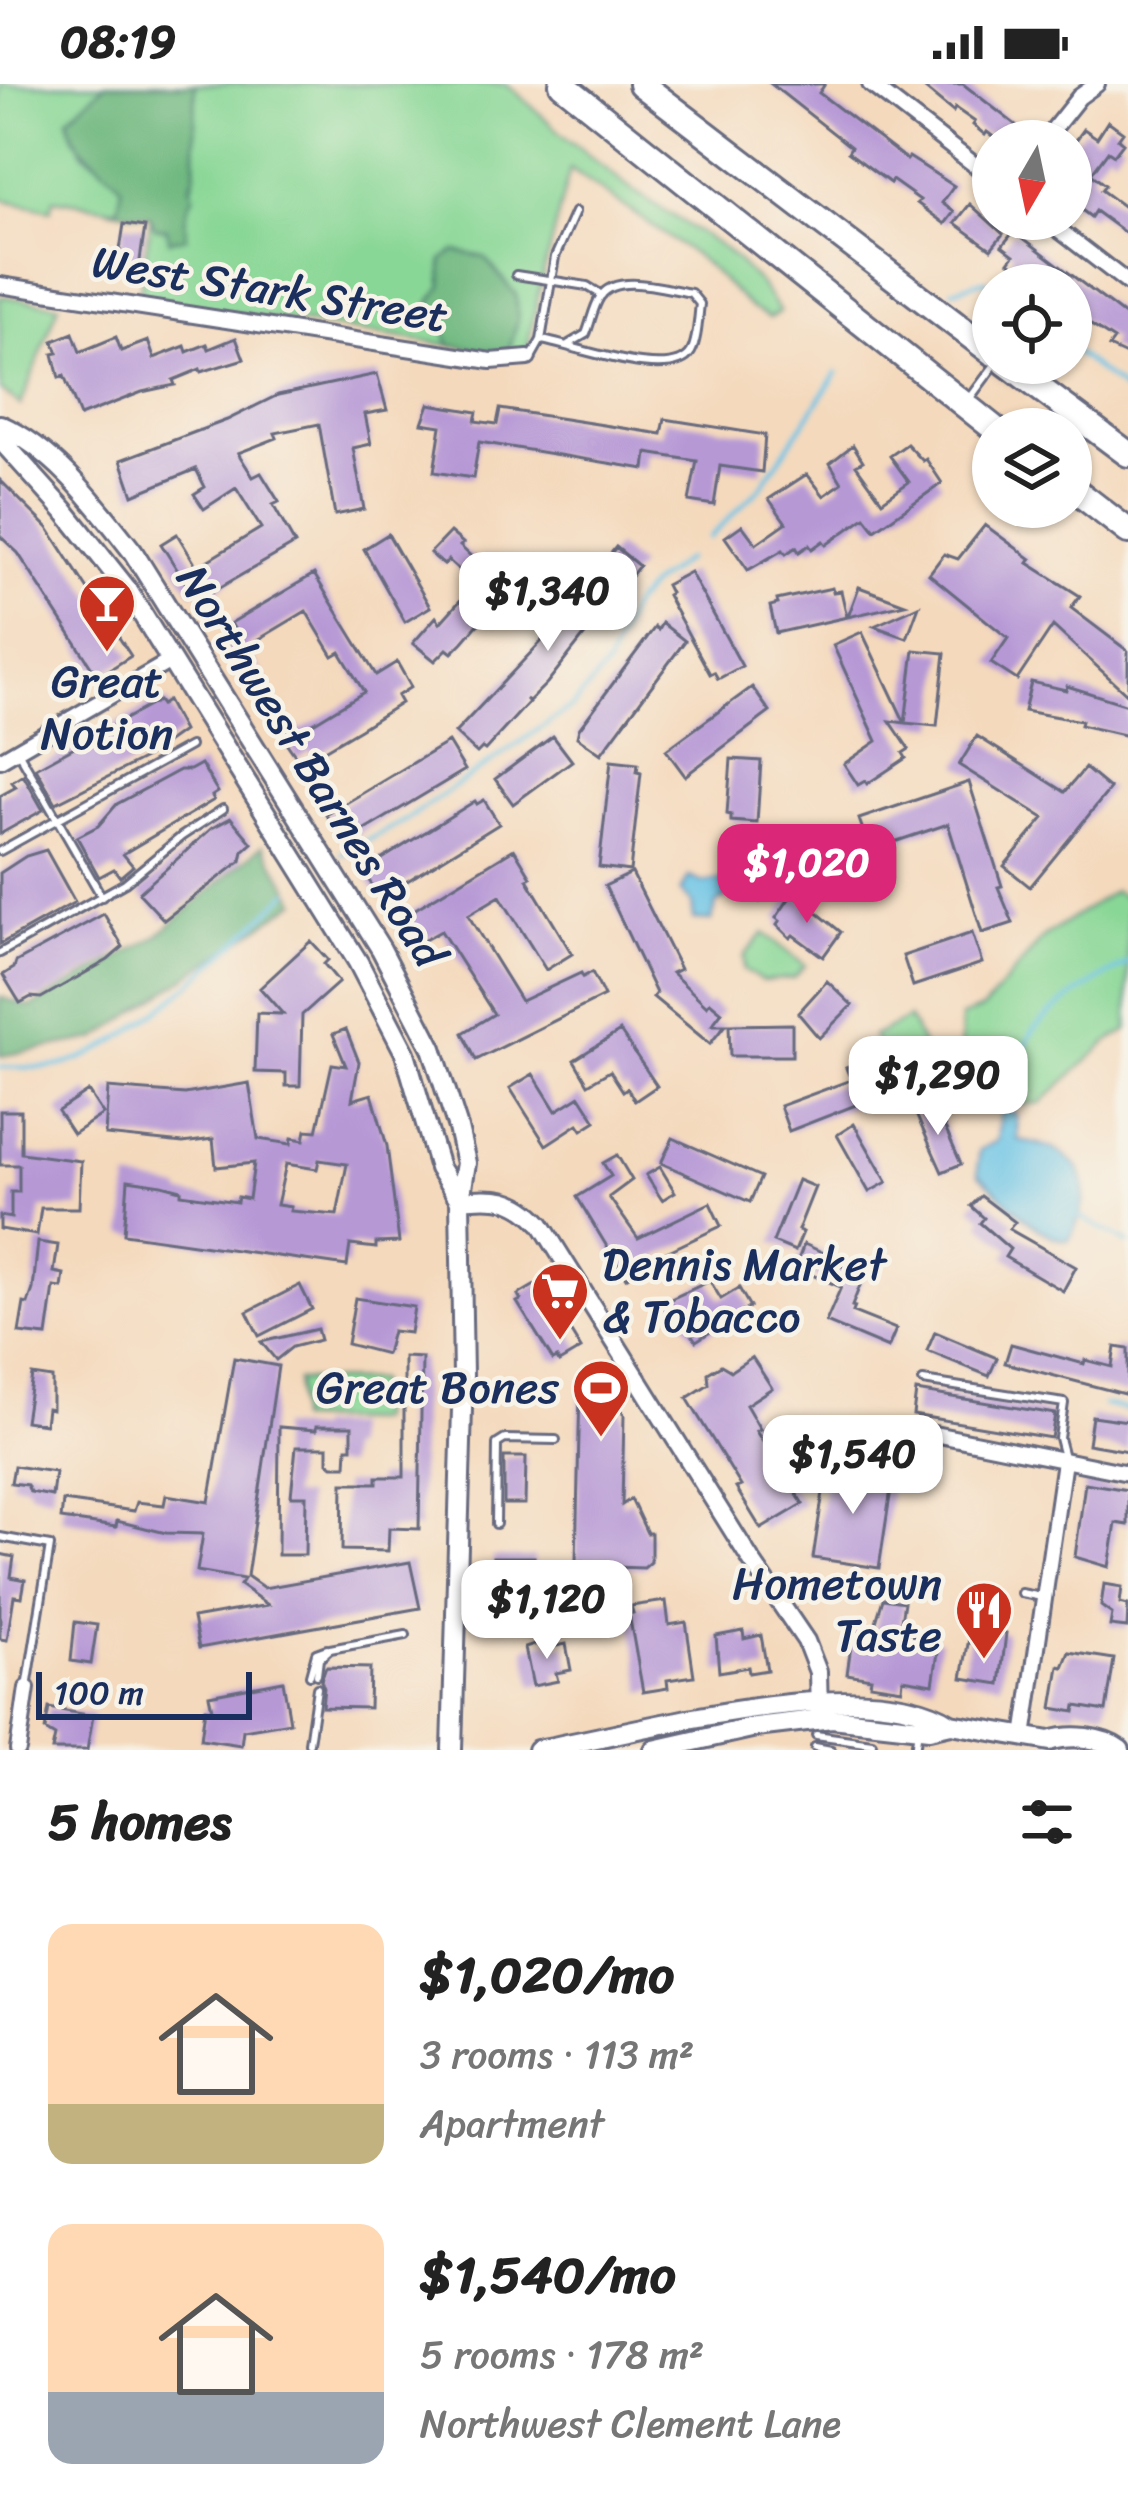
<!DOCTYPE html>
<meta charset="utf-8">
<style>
body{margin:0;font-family:Sriracha,sans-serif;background:#f2f2f2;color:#222;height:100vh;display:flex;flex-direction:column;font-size:45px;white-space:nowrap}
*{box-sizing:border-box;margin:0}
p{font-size:39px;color:#767676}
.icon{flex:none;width:66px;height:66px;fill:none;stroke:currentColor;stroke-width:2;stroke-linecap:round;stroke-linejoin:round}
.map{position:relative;height:1666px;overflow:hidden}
.sheet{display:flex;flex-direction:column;background:#fff;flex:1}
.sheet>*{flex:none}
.needle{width:78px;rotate:189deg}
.buttons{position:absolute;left:972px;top:36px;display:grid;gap:24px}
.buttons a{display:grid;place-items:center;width:120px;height:120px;border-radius:50%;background:#fff;box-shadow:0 3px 9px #0004;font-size:60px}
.scale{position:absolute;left:36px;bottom:30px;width:216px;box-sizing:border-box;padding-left:12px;border:6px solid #1b2f5e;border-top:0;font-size:33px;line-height:42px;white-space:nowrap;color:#1b2f5e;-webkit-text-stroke:9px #f7f3e8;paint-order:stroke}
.price{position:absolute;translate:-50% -102px;padding:0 27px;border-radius:24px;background:#fff;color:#222;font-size:39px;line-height:78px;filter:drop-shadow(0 3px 6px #0008)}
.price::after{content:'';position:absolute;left:50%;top:72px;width:36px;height:27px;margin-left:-18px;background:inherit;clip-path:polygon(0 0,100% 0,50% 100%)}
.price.selected{background:#db2777;color:#fff}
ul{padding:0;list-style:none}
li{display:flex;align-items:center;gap:36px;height:300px;padding:0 48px}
li span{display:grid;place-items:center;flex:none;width:336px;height:240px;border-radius:24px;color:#555}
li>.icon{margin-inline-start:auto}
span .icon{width:144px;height:144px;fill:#fffc;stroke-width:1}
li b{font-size:51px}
h2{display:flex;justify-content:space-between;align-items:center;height:144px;padding:0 48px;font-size:51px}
.status{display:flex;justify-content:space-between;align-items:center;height:84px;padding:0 60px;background:#fff;direction:ltr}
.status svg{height:33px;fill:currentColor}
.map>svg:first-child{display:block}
</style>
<div class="status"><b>08:19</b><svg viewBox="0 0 49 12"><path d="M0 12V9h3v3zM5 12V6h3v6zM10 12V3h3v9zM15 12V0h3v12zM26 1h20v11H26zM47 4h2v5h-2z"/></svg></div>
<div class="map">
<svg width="1128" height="1666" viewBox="0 0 1128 1666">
<rect width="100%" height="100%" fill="#f7f3e8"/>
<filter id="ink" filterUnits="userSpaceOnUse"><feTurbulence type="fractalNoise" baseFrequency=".00833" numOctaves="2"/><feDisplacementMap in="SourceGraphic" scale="24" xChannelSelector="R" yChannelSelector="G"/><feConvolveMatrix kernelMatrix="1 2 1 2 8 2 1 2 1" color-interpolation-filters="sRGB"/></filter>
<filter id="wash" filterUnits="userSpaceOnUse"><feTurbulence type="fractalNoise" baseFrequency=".004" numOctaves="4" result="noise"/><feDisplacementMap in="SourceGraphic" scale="48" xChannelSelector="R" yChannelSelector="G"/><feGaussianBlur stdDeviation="2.7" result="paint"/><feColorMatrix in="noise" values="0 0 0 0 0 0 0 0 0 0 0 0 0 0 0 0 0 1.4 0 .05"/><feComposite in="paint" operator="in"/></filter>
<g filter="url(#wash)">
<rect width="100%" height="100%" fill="#f4d9bc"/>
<!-- green -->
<path fill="#89d796" stroke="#52837a" stroke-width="3" d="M0,0H158H106L68,34L83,69L114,92L123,104L117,125L54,115L51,126L0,115Z
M195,0H507L569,56L634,107L726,166L760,200L780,228L770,234L751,224L701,176L570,85C555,144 538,203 528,264L512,273L497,268L509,265L518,235L516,211L484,173L443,176L442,202L430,218L443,241L449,261L139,215L151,132L161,143L184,141L195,89Z
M0,212L59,221L21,321L0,306Z
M1114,807L1128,816V946L1109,957L1041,1019L992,1022L960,994L961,933L983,925L1044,853Z
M764,849L805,882L794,894L762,897L744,886V872Z
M909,934L945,1007L909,1025L873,952Z
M297,1296L377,1297V1337L297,1336Z"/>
<!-- forest -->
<path fill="#6eb87f" stroke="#44746e" stroke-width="3" d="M106,0H195V89L190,103L194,111C186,124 183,138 187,153L169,157L167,145L155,144L150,132L113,126L118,124L122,103C102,74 76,74 68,34Z
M455,167L484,173L516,211L518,235L509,266L497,268L449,261L443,241L430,218L442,202V176Z
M263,761L297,817L96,955L0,972V913L31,923L157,852Z"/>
<!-- water -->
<path fill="#67c2e5" stroke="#4178a2" stroke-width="3" d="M689,793L703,799L722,796L729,811L716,820L711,837L694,836L692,819L681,807Z
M1010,1026L1017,1032L1018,1056C1082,1065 1101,1098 1069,1156C1038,1156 1003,1110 978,1090L979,1066L997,1057L1000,1030Z"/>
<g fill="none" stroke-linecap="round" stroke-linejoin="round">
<!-- stream -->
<path stroke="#67c2e5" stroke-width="4.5" d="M953,206L984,196L993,203
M1071,265L1128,310
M709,454L761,403L837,289
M342,770L406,736L573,622L607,582L631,523L650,502L686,475
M0,983C18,983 39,985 57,982C129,969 236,858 289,808
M1009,1027C1025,1014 1017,977 1030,952C1043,928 1103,893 1128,879
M1075,1130L1128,1159
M1104,1321L1128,1326"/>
</g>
<g id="blocks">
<!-- building -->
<path fill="#b698d5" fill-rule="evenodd" d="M771,0H825L819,9L907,76L909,73L954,102L942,119L954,128L945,140L917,119L920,116L892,96L890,99L848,68L851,63Z
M919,0H963L1021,45L1012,57H999L987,48L985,51L973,41L975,38L955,24L953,28Z
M1108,37L1123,48L1118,55L1123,59L1114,71L1108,67L1091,90L1105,101L1101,106L1128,126V151L1095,127L1091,133L1071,118V63L1084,45L1097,54Z
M970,120L1003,150L991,165L955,139Z
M124,140L145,143L139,183L118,179Z
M1014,147L1128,234V272L1109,263L1114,256L1071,228V201H1039L1009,178L1014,171L1002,162Z
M73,249L80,268L116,253L121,267L148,257L154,274L185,262L187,268L207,260L209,265L236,254L244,275L201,288L200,285L173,296L175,301L142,308L80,332L64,292L59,294L53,270L58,269L53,257Z
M377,290L387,326L365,330L371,360L353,364L364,425L335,431L319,340L275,349L277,354L238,369L253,393L261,389L279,418L273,421L295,460L212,508L207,500L192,509L161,460L177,450L197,483L261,444L236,404L204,425L194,410L205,403L196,385L133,411L121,376L227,336L278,311Z
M429,320L477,328L475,337L497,340L500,325L662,350L665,335L765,351L762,388L720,382L714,421L689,417L697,377L647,369L645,385L479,358L473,394L434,388L441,342L422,339Z
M907,360L923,377L926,375L942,399L875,446L865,433L826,461L823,457L812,465L809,461L799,468L796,463L786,470L783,466L748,486L725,453L742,441L756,460L786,439L769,415L807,390L824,412L842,399L830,379L853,361L863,377L856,381L882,417L909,398L890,372Z
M0,396L48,444L131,572L98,593L18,469L0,452Z
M985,441L1031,475L1028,479L1080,512L1071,524L1128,567V611L1053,542L1017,596L991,579L1008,554L929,490L944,470L958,475Z
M450,448L463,459L460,462L502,501L492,514L497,518L463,558L452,569L447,565L435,577L413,559L436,533L440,539L475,500L448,476L444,481L430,469Z
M388,450L430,523L405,538L364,465Z
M616,463L639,482L547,599L529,617L526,615L529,618L485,666L482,664L477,669L455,649L540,559Z
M690,488L742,582L718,595L714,588L710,590L667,511L670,509L666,501Z
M314,490L376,591L397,578L411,603L397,612L401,619L360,645L314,672L310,666L297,674L280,650L296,641L300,647L364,608L340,568L333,572L306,527L246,563L266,597L252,606L222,557L236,548L231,539Z
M859,503L905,520L848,533Z
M832,504L833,508L841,507L847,533L776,549L770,522L778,520L777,516Z
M919,522L907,554L874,542Z
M662,539L685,557L601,670L577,653L579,645L655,543L658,546Z
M862,548L905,639L890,637L909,665L903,669L906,674L867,700L865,697L858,701L844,680L877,657L833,561Z
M914,566L945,569L937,642L905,639Z
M1031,598L1066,606L1067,602L1128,621V652L1080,641L1081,637L1024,627Z
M752,603L770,628L685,692L666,666Z
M158,617L161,621L167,617L183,647L145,674L56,719L36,684Z
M553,652L572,677L513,720L495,695Z
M977,652L1065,708L1085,684L1110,705L1030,803L1004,782L1044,734L959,681Z
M448,658L465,686L343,759L326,731Z
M731,675L761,677L757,739L731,737V731L727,730Z
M611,677L638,680L637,688L641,689L630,787L599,783Z
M201,680L218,708L212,712L214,716L123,770L133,782L120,793L114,785L99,793L77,753L98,742L117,720L180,686H190Z
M23,691L43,726L0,750V712L16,703L12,698Z
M969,698L1002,802L998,803L1013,839L982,849L948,740L870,766L859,735Z
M484,716L499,740L380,814L365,790L373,785L371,782L475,717L477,720Z
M231,734L252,759L243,767L241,777L164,836L139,809L212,744Z
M780,744L806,795L760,818L735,767Z
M514,765L531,793L527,795L572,870L546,886L500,812L468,831L482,854L521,917L581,889L583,893L592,888L604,912L476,976L463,949L494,930L441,847L410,864L394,838Z
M46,766L75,818L0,860V789L26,772Z
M632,789L680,885L672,889L707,922L710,918L722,928L712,941H725L710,960L653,913L656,909L605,802Z
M793,809L841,848L823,873L793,851L790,854L777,841L780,837L776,834Z
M104,830L123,863L108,876L41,914L31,913L20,919L3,891L14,884L16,878Z
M972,849L982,879L913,902L903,872Z
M311,857L328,876L324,880L339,898L302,931L300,1002H286V989L255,988L257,929L283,930L260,904Z
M827,897L852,921L819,954L798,929Z
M792,940V972H730L729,941Z
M346,945L359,978L352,1016L372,1010L387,1062L399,1158L376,1159V1164L350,1161L347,1182L124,1150L128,1096L162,1101L181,1106V1110L237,1118L238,1113L249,1115L254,1079L216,1083L213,1055L183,1059L105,1051L108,1004L185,1010L249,999L258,1055L291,1060L292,1054L304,1056L306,1046L317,1047L332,980L346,982L333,950ZM319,1076L347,1080L337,1131L290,1127L291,1123L277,1121L286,1080L317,1085Z
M620,947L657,1002L635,1017L627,1004L623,1007L610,987L588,1000L574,976Z
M861,979L874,1014L789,1047L780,1022L851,996L846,984Z
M533,990L556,1027L580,1012L596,1037L582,1046L578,1040L546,1061L510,1004Z
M88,1007L103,1030L73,1050L58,1027Z
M934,1019L961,1080L942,1088L915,1028Z
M0,1027H21V1069L81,1077L79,1124H41L37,1151L0,1145V1132L11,1134V1108H19V1081H0Z
M854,1040L887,1098L869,1108L837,1051Z
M673,1054L761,1093L750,1118L661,1079Z
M617,1071L632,1096L609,1113L638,1154L710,1119L721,1142L648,1177L626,1194L577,1113L611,1092L603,1079Z
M660,1083L675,1108L662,1116L646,1091Z
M798,1096L815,1103L798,1146L803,1148L795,1167L773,1158Z
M981,1112L1015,1138L1009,1145L1076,1183L1063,1207L1005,1173L1010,1165L980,1139L984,1134L971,1122Z
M38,1158L58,1161L54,1188L64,1190L62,1204L54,1203L47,1252L19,1249L24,1219L28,1220L33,1205Z
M804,1160L824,1169L822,1174L864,1191L852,1222L855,1223L853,1228L896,1245L888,1264L826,1238L841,1203L795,1184Z
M710,1197L721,1215L739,1204L750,1223L696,1257L669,1216Z
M540,1198L581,1265L559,1278L557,1274L553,1276L517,1218L521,1216L518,1211Z
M300,1201L312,1225L259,1252L247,1228Z
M355,1214L414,1223L410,1249L392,1247L386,1270L347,1260Z
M317,1245L320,1256L292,1263L276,1276L261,1258Z
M935,1248L997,1274L989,1292L927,1267Z
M1011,1260L1084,1280L1085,1276L1112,1283L1115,1263L1128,1265V1311L1005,1279Z
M404,1273L422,1274L419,1445L389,1444L388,1467L342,1466L343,1399H377V1393H404Z
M752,1273L772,1304L746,1321L760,1345L756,1347L803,1420L761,1445L736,1404L741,1402L687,1314L709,1300L708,1289L721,1281L731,1287Z
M234,1274L278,1282L247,1492L264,1504L410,1478L420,1524L199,1564L193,1534L268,1521L240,1501L244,1495L197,1487L203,1450L166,1449L117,1437L116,1443L61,1435L63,1417L134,1427L137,1418L164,1421L166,1411L209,1418Z
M32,1291L52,1294V1325L47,1324L45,1340L25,1337Z
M580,1306L610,1307L624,1331L622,1421L631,1415L647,1449H651V1478L644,1484L583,1482L584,1478H576Z
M916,1307L1055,1330L1051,1354L913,1331Z
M1092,1332L1128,1337V1367L1088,1360Z
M316,1342H352V1364H347L346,1382H333L328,1378V1363H296L291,1412H306L305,1471H278L279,1343L316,1346Z
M504,1373H526L525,1420H504Z
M14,1382L55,1388L52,1412L30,1408L27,1401L11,1399Z
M827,1382L893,1392L879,1484L813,1474Z
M1085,1399L1128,1406V1441L1116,1439L1109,1483L1075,1473Z
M0,1470L14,1473L11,1493L25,1496L22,1513L14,1512L7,1556L0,1555Z
M493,1473H534L533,1514L493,1513Z
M1104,1500L1122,1503L1120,1519L1128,1521L1127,1544L1110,1542L1112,1530L1101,1522Z
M883,1515L904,1518L899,1549L940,1556L933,1600L903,1595L902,1605L870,1600L871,1594L847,1590L853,1548L872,1551Z
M666,1517L669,1541L686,1538L694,1592L667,1596L668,1604L643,1608L629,1530L633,1529L631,1522Z
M75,1538L97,1541L91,1580L71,1577Z
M977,1539L998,1542L997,1547L1006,1549L1000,1600L962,1594L971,1543H976Z
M743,1547L744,1555L761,1551L767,1586L749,1589L748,1583L719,1588L716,1552Z
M550,1556L552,1563L566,1560L571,1586L556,1589L558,1597L533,1602L525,1564Z
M1069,1568L1114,1575L1106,1627L1076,1622L1075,1628L1052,1624L1059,1582L1063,1583Z
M326,1583L370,1584L369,1624L322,1623L324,1604L321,1597Z
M283,1597L290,1638L243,1646L241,1661L201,1655L205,1624L212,1625L209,1611Z
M49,1624L93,1632L87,1666H52L55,1652L45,1646Z"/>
</g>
</g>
<g filter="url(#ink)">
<use href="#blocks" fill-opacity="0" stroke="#676a7f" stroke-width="3"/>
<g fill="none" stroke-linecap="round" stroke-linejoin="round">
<!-- service casing -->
<g stroke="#676a7f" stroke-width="12">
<path id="service" d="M516,191L587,202L602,211
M541,256C570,260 672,300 691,268C698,255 698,234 700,220L691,209C666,205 616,188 600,213C593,224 591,238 586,250L569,260
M532,272L541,256L555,173L575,128
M970,314L996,279
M19,669L102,813
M0,767L190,662
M0,869L125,799L182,752L223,725
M923,1297L1064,1319L1059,1354L1064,1373
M496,1440L497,1360L505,1355L556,1356
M0,1453L50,1462L27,1604
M1021,1509L1042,1513
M310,1591L316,1569L327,1565
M317,1591L319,1575L330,1565L406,1551
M816,1651L872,1659
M309,1659L317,1604
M815,1663L831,1666
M915,1666L918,1646"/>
</g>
<!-- minor casing -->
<g stroke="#676a7f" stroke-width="20">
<path id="minor" d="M870,0L993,95
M1044,57L1079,13L1097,0
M1045,135L1128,199
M0,201L491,277L528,274
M0,676L172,576
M914,1346L1128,1389
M1024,1653L1064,1377
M18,1666L27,1604"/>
</g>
<!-- tertiary casing -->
<g stroke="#676a7f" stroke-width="22">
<path id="tertiary" d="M460,1116C495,1112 516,1113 541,1140L751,1476L806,1557L818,1588L819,1629"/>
</g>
<!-- secondary casing -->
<g stroke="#676a7f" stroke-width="24">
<path id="secondary" d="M0,341C56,366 96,421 133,468L381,865L432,964L458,1044L466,1079L460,1116L463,1291L452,1666
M0,355L64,426L126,504L358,878L405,969L439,1084L460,1116
M537,1666C638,1648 863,1583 951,1640
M654,1666L756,1643L832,1634L929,1645L951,1640L1050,1657C1071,1650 1102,1653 1120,1666"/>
</g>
<!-- motorway casing -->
<g stroke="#676a7f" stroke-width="30">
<path id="motorway" d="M562,0L995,345
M641,0L993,269
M1006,279L1128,370
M1071,403L1128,447"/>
</g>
<!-- service -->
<use href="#service" stroke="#fff" stroke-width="6"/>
<!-- minor -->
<use href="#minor" stroke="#fff" stroke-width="14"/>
<!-- tertiary -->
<use href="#tertiary" stroke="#fff" stroke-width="16"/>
<!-- secondary -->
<use href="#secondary" stroke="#fff" stroke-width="18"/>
<!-- motorway -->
<use href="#motorway" stroke="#fff" stroke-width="24"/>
</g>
</g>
<!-- icons -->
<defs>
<g id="bar-pin" transform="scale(3)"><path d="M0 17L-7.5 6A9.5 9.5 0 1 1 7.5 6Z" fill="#c8321e" stroke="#f7f3e8"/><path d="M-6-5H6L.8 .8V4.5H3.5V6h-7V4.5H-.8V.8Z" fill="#fff"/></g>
<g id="supermarket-pin" transform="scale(3)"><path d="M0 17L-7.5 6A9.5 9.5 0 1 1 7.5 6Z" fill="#c8321e" stroke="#f7f3e8"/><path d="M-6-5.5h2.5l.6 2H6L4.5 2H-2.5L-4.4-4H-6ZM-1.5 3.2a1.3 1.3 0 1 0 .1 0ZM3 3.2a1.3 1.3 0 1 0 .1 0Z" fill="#fff"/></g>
<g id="stadium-pin" transform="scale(3)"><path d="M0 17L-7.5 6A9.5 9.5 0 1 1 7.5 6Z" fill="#c8321e" stroke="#f7f3e8"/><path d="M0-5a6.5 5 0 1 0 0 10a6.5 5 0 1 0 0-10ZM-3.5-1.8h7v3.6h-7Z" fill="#fff"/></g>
<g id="restaurant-pin" transform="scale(3)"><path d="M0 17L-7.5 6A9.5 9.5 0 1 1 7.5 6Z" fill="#c8321e" stroke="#f7f3e8"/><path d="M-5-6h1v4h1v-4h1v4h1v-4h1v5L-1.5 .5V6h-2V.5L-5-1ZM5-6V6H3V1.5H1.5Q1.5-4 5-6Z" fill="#fff"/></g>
</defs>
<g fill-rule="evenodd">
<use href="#bar-pin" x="107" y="519"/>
<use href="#supermarket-pin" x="560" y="1207"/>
<use href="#stadium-pin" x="601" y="1304"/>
<use href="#restaurant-pin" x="984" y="1526"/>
</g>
<g text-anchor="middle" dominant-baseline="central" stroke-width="9" stroke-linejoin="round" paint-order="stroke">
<!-- street labels -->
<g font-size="45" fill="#1b2f5e" stroke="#f7f3e8">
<text transform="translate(270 205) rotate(9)">West Stark Street</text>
<text transform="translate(311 682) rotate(58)">Northwest Barnes Road</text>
</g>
<!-- poi labels -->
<g font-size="45" fill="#1b2f5e" stroke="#f7f3e8" text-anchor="end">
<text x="107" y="598" text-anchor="middle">Great<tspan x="107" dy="52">Notion</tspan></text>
<text x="602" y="1181" text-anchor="start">Dennis Market<tspan x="602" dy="52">&amp; Tobacco</tspan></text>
<text x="559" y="1304">Great Bones</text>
<text x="942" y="1500">Hometown<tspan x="942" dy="52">Taste</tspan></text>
</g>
</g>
</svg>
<div class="buttons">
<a><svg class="needle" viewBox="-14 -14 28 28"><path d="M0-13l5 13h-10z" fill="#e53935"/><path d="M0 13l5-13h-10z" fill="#767676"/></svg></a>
<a><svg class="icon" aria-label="locate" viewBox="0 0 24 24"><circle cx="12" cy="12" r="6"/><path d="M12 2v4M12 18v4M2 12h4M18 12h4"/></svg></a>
<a><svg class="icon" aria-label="layers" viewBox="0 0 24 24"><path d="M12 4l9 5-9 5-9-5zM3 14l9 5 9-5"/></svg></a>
</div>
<div class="scale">100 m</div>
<b class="price" style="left:548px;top:570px">$1,340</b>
<b class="price selected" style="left:807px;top:842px">$1,020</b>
<b class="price" style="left:938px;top:1054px">$1,290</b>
<b class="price" style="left:853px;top:1433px">$1,540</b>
<b class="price" style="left:547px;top:1578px">$1,120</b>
</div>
<section class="sheet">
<h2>5 homes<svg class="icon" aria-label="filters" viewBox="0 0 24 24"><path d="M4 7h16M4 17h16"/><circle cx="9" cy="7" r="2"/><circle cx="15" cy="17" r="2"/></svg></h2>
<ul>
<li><span style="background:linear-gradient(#ffd9b3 75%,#c2b280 0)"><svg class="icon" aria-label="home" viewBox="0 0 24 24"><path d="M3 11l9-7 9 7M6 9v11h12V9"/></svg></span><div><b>$1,020/mo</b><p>3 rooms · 113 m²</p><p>Apartment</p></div></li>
<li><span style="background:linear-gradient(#ffd9b3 70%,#9aa5b1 0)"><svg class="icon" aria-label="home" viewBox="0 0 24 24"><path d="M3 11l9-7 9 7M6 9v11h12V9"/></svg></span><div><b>$1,540/mo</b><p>5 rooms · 178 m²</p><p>Northwest Clement Lane</p></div></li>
</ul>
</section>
